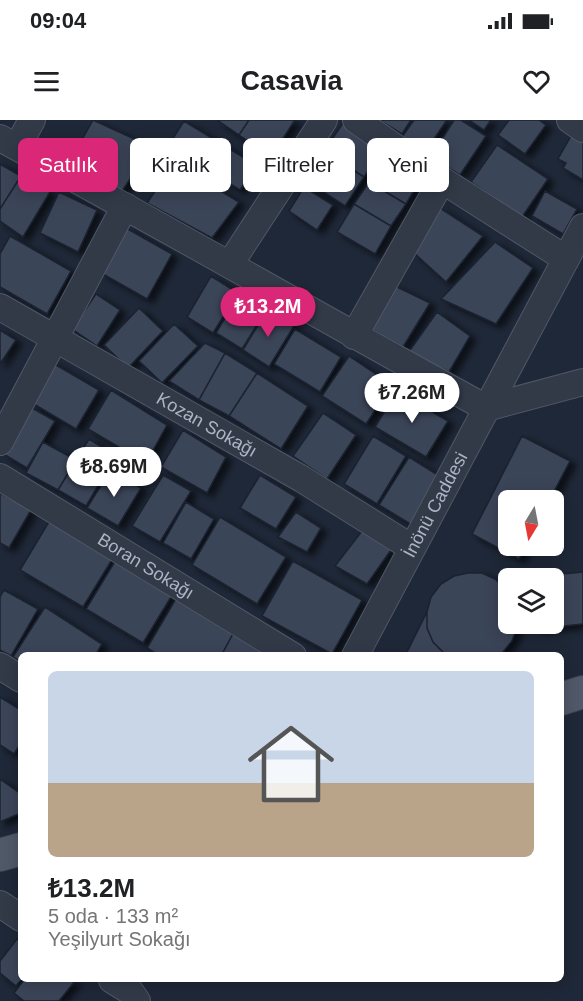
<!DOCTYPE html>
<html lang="tr">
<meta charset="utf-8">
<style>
body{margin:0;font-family:Helvetica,sans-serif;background:#f6f6f6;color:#202124;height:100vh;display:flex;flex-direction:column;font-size:22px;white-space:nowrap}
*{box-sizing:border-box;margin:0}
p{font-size:20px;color:#757577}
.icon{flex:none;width:33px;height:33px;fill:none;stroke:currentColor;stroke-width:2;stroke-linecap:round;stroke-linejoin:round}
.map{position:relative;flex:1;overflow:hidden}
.details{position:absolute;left:18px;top:532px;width:546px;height:330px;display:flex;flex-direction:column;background:#fff;border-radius:9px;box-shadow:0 3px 15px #0003}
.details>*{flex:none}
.guide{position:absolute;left:18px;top:18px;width:548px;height:54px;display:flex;gap:12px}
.needle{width:39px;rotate:190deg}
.tools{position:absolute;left:498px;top:370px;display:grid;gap:12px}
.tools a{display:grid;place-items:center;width:66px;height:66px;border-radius:9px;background:#fff;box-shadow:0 3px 15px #0003;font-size:30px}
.price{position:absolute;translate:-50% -51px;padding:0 14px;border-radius:21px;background:#fff;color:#222;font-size:20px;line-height:39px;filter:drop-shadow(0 2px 3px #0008)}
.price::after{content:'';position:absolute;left:50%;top:36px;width:18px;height:14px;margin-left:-9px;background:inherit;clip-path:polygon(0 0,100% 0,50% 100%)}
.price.selected{background:#db2777;color:#fff}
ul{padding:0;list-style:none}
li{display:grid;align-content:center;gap:12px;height:318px;padding:0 30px}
li span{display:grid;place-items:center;height:186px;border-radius:9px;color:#555}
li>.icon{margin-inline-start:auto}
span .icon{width:108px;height:108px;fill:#fffc;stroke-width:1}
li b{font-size:26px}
.pill{padding:0 21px;border-radius:9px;background:#fff;box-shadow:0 3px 15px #0003;font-size:21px;line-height:54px}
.pill.selected{background:#db2777;color:#fff}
.status{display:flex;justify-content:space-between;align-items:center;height:42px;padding:0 30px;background:#fff;direction:ltr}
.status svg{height:16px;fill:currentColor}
header{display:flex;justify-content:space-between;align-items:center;height:78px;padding:0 30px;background:#fff;font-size:27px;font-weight:600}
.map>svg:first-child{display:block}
</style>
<div class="status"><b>09:04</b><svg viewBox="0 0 49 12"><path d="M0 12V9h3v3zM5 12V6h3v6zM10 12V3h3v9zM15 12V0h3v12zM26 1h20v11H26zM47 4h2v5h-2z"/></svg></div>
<header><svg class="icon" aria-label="menu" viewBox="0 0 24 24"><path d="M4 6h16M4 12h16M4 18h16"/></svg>Casavia<svg class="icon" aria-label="heart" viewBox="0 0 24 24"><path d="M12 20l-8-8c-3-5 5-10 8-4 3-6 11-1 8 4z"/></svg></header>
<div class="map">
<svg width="583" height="881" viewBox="0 0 583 881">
<defs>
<filter id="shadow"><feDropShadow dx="6" dy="4" stdDeviation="3" flood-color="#0009"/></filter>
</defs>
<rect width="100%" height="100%" fill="#1f2838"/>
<!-- building -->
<path fill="#3a4458" stroke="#1a212f" stroke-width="1.5" filter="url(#shadow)" d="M93,0L152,27L122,71L69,43Z
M217,0H249L239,15Z
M249,0H295L271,37L239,15Z
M379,0H411L402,14Z
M414,0H447L425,32L402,17Z
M454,0H461L486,16L460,55L431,37Z
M469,0H491L484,10Z
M509,0H539L546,5L525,34L498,15Z
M184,1L256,45L240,70L168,26Z
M343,3L383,29L364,57L324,31Z
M575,9L583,13V60L563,48L566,43L558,39Z
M497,25L548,59L522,97L471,62Z
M324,31L364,57L345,86L305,60Z
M385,35L422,57L406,84L369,62Z
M174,43L239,82L212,118L147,83Z
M0,44L21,56L0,89Z
M21,56L50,72L23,117L0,101V89Z
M369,62L406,84L391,106L354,84Z
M304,67L333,85L317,110L289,91Z
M545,71L577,89L563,114L532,96Z
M59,72L97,90L78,132L40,113Z
M354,84L391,106L375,134L337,112Z
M440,88L483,116L446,162L414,133Z
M126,108L172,134L147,179L101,153Z
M10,116L71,151L47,194L0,167V134Z
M495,122L533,148L496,204L441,179Z
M211,156L238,173L213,213L187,197Z
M393,165L430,183L403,227L366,206Z
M240,173L267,189L242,229L216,213Z
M96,174L120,190L97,226L72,209Z
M139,188L163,211L128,248L104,225Z
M267,190L294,206L269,247L243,230Z
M437,192L470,216L449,252L408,233Z
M174,204L198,226L162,263L139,241Z
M295,209L341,237L320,272L274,244Z
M0,210L16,220L0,244Z
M205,223L225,233L199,280L169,261Z
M225,233L257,253L229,296L199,280Z
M349,236L392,265L366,304L322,276Z
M51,242L99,270L76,309L32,283Z
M257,253L308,286L281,329L229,296Z
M111,270L167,305L146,343L88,309Z
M397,271L448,301L426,337L375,307Z
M32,288L55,301L27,348L5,335Z
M323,293L356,315L327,359L293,336Z
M183,310L226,337L207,373L161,347Z
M373,316L406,336L377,384L344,364Z
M522,316L570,341L549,381H508V426H526L519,439L472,414Z
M89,319L116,336L86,386L58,370Z
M43,322L76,340L58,370L26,353Z
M409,337L441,357L412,405L379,385Z
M111,349L141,368L118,406L87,388Z
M163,355L191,371L160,422L132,406Z
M260,355L296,377L276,409L240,388Z
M0,373L31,390L9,428L0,423Z
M186,382L214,399L191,439L163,423Z
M296,392L321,408L307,432L278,417Z
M220,397L286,437L257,484L192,445Z
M50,400L113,438L83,487L20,450Z
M362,411L391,430L367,464L335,446Z
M117,438L174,472L143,523L86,489Z
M293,441L362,480L332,534L262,496Z
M583,452V504L537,509L536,504H554V459H531V457Z
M468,453H482L495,459L508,471V504H517V507L512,521L503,532L497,536H447L433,522L427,508V492L431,477L441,464L454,456Z
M4,470L38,489L11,536L0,530V477Z
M177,477L235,510L221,536H160L147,528Z
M45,487L102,524L95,536H21V542L13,537Z
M427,492V508L433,522L447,536H405Z
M235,510L263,527L258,536H221Z
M0,577L21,590V623L14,634L0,625Z
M0,659L21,674V693L0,702Z
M17,819L21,822V860L16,866L0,853V841Z
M24,860H76L59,881H24L14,873Z"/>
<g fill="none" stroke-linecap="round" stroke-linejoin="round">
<!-- minor casing -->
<g stroke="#505766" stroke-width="28">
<g id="minor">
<path d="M356,0L442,60L566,139"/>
<path d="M570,0L583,9"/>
<path d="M0,18C163,106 324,199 486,288L583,262"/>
<path d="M17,27L32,0"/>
<path d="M230,144L324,0"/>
<path id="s1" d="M0,187L302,359L412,428"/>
<path d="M354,216L442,60"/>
<path d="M0,322L125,86"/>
<path id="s2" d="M0,357L293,536"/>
<path id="s3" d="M355,536L583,107"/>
<path d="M0,546L21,559"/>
<path d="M0,784L21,798"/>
<path d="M112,860L130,871L137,881"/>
</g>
</g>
<!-- major casing -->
<g stroke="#3c4352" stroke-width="34">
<path id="major" d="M561,579L583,572
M0,735L21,729"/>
</g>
<!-- minor -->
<use href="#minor" stroke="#323a48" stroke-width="26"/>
<!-- major -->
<use href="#major" stroke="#505969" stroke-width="32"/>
</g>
<g text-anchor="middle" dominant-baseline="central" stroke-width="5" stroke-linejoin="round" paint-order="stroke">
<!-- street labels -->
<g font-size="18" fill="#acb4c5" stroke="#181f2d">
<text stroke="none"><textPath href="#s1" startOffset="238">Kozan Sokağı</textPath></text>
<text stroke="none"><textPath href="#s3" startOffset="171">İnönü Caddesi</textPath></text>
<text stroke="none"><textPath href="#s2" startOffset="171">Boran Sokağı</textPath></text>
</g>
</g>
</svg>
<div class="tools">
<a><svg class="needle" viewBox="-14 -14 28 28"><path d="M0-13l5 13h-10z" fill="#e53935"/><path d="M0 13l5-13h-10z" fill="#757577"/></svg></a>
<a><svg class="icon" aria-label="layers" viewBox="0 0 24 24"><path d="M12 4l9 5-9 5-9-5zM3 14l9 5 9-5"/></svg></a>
</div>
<b class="price selected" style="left:268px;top:218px">₺13.2M</b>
<b class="price" style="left:412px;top:304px">₺7.26M</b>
<b class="price" style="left:114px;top:378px">₺8.69M</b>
<div class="guide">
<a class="pill selected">Satılık</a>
<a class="pill">Kiralık</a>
<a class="pill">Filtreler</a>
<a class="pill">Yeni</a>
</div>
<section class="details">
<ul>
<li><span style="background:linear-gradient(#c9d6e8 60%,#b9a48a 0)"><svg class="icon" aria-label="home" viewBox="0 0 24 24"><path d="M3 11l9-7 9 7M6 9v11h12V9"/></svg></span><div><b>₺13.2M</b><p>5 oda · 133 m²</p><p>Yeşilyurt Sokağı</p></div></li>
</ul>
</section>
</div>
